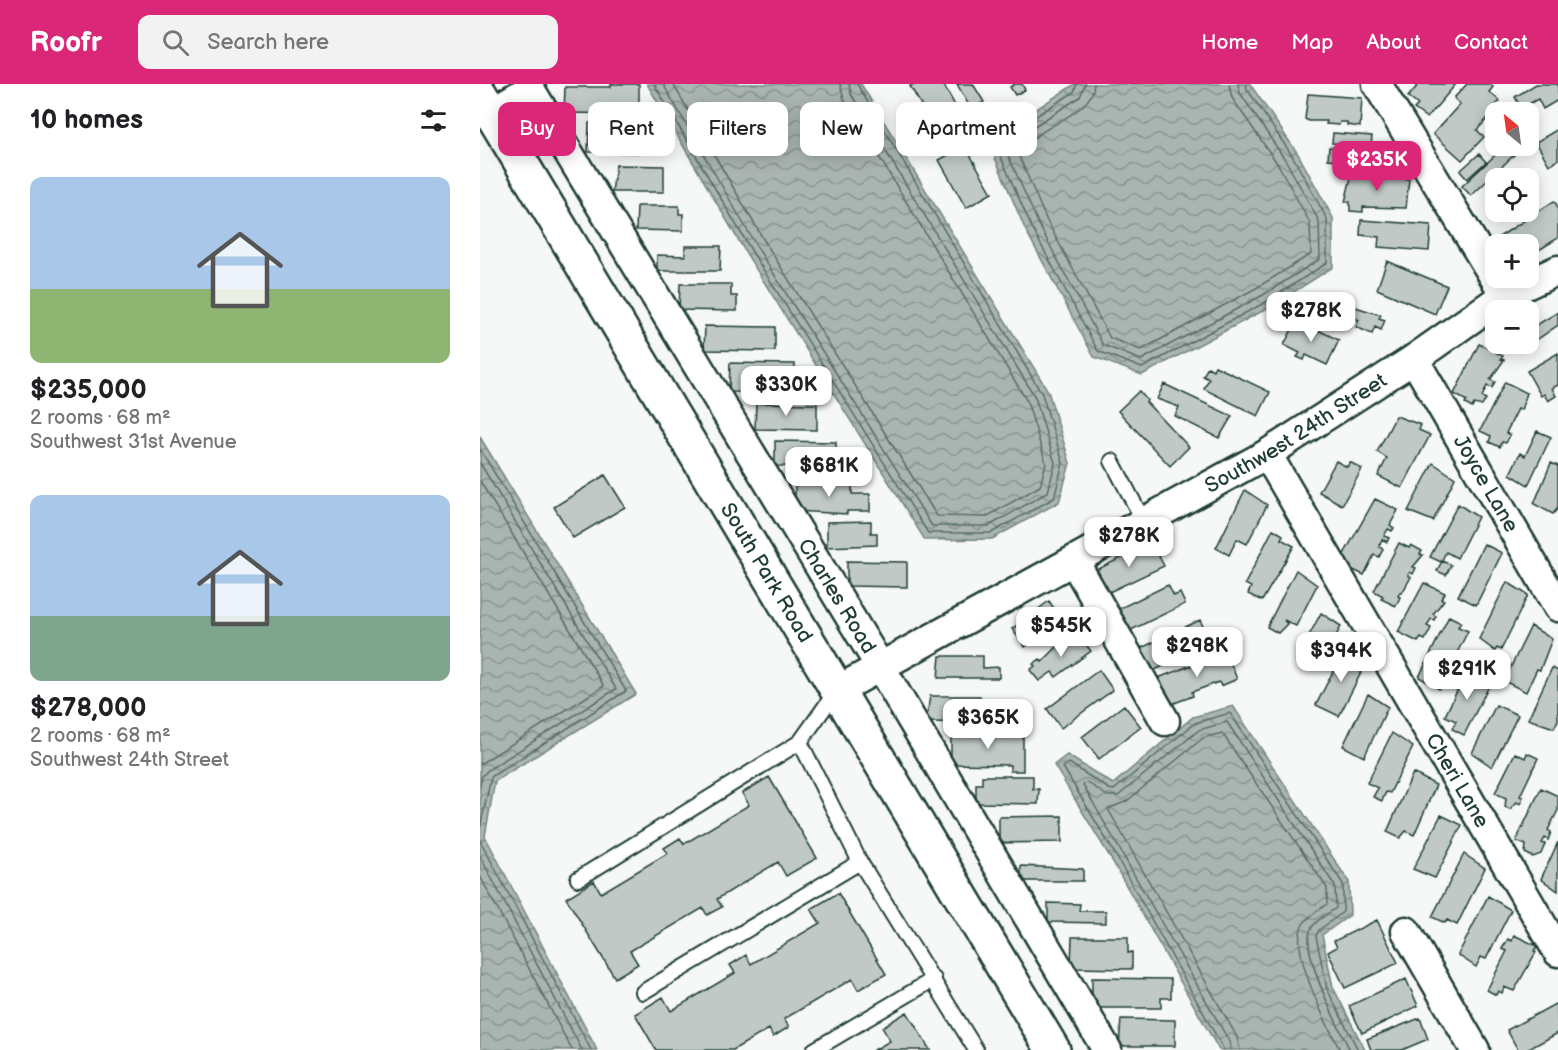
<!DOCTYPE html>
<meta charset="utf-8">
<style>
body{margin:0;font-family:"Balsamiq Sans",sans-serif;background:#f2f2f2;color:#202124;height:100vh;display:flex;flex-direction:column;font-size:22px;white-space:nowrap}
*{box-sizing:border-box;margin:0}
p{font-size:20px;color:#757577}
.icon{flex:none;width:33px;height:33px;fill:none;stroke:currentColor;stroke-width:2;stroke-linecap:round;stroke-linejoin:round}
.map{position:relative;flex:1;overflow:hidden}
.drawer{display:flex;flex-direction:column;background:#fff;width:480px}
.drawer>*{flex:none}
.banner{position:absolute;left:18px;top:18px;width:570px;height:54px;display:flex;gap:12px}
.needle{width:39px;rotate:331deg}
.controls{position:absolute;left:1005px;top:18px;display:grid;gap:12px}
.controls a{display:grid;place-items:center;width:54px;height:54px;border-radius:12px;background:#fff;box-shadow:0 3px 15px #0003;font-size:30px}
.price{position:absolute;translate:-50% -51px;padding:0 14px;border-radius:12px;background:#fff;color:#222;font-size:20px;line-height:39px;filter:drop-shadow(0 2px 3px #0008)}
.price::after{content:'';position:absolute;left:50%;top:36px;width:18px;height:14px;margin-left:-9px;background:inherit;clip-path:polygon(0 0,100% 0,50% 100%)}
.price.on{background:#db2777;color:#fff}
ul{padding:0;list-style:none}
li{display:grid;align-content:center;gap:12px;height:318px;padding:0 30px}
li span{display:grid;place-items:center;height:186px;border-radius:12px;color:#555}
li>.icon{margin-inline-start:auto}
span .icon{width:108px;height:108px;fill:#fffc;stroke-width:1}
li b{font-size:26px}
h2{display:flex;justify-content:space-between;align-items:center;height:72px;padding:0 30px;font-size:26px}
.pill{padding:0 21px;border-radius:12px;background:#fff;box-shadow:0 3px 15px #0003;font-size:21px;line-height:54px}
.pill.on{background:#db2777;color:#fff}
header{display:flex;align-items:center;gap:36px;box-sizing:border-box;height:84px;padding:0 30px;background:#db2777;color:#fff}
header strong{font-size:28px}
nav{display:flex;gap:33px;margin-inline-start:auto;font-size:21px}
.search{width:420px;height:54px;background:#f2f2f2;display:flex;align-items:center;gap:15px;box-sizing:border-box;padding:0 21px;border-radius:12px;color:#757577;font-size:22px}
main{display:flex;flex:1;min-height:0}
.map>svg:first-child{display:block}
</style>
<header>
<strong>Roofr</strong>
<div class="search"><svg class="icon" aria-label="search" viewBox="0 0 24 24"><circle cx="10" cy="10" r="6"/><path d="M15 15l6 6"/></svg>Search here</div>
<nav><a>Home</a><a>Map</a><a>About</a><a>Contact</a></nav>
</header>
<main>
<section class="drawer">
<h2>10 homes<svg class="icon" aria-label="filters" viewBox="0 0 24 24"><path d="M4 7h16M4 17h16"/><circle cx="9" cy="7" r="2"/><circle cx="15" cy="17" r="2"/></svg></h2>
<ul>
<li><span style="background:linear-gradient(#a9c7e8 60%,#8fb573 0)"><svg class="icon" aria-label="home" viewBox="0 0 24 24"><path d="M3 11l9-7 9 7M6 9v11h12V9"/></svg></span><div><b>$235,000</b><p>2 rooms · 68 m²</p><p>Southwest 31st Avenue</p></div></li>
<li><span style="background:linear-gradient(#a9c7e8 65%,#7fa58c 0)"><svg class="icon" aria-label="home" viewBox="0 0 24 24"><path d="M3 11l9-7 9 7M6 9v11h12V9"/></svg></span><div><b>$278,000</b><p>2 rooms · 68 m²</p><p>Southwest 24th Street</p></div></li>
</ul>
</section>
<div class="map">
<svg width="1078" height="966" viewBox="0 0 1078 966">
<defs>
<pattern id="water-waves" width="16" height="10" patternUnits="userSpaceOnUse" patternTransform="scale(1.5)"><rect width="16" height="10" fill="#aab5b1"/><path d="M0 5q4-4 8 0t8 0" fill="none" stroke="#8a9491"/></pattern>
</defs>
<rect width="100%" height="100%" fill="#f6f7f7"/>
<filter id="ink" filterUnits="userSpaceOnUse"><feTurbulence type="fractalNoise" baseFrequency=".0167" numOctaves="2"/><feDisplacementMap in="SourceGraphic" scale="12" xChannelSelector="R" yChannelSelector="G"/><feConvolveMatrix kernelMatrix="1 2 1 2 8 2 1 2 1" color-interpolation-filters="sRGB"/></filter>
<g filter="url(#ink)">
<!-- water -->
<path fill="url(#water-waves)" stroke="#72857f" stroke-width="1.5" d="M167,0H381L568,307L590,379L579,418L512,455L445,456L266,169Z
M595,0H770L818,70L853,134V183L790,223L662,291L614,273L545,145L513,69L533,40Z
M0,353L156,610L15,697L5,752L117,966H0Z
M753,622L869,798L870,831L842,851L853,903L885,966H739L630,773L574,681L587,671L633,700L713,633Z"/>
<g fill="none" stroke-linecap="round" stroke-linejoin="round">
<!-- shore -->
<path stroke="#576d66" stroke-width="1.5" d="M174,0L271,166L448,449H511L574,414L583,379L562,310L377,0
M183,0L277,163L452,442H509L568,408L575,379L555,313L371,10L369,0
M193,0L285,158L457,432L506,433L560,402L566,379L547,317L364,15L360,0
M597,0L594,8L537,44L520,71L551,142L618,267L662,284L786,218L847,179V135L813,73L767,5L766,0
M605,0L600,13L542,50L528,71L558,139L623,261L661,276L783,211L840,175L839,137L806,77L760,9L758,0
M614,0C613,33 552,41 539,72L566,135L630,254L661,266L778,203L831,170L830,139L799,82L752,14L749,0
M0,365L146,607L11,693L0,744
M0,379L136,605L8,686L2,692L0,702
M0,397L124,602L0,680
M0,756L111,966
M0,772L102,966
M0,792L92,966
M744,966L635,770L583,683L589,679L629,705L634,706L715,639L750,629L863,800V828L839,846L836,852L847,905L878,966
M751,966L749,957L603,701L607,698L627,712H638L719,646L747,638L855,802L856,824C848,830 835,836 831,845C819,867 859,944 870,966
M760,966L757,953L628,725L647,717L723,654L742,649L847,804V820C839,826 827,832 822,842C810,868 847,941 860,966"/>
</g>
<!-- building -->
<path fill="#c0c9c6" stroke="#1f3d34" stroke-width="1.5" d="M131,0H159V30L84,29L85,3H131Z
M434,0H463L487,43L462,57L430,2Z
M477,0H493L504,18L491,25Z
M535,0H542L545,6L535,11L530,3Z
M939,0H976L947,34L934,25L938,21L928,13Z
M987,0H1010L1013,3L1009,8L1020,17L1015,22L1017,24L997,46L1004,53L982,76L953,50L980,20L974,14Z
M1056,0H1078V16L1063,25L1058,15L1041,24L1035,13Z
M828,10L882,14L880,43L867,41V38H860L859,41L846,40L847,37H829L825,35Z
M109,39L165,40L164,69L108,68Z
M1078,45V76L1069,81L1056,58Z
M853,49L892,52L891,62L852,59Z
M485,62L512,109L486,124L459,76Z
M1025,62H1029L1036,69L991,112L982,102Z
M849,63L871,66L869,77L848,75Z
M999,70L1006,78L987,95L980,87Z
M136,81L184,82V108H132Z
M872,89L929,95L926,124L883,123V128L870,127V118H865Z
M1074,117L1078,123V154L1048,173V160H1020L1016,155Z
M157,122H199V130H203V147L156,146Z
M1016,127V128H1036L1021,139L1013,129Z
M881,136L951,141L949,167L898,163L899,153L880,151Z
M205,162H241L240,187H177V171L205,172Z
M907,177L967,202L955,230L897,205Z
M200,200H251V212H257V227L199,226Z
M869,221L901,231L899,234L905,236L901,246L895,243L892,250L876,243L879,236L865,230Z
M1078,228V241L1052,259L1048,246Z
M817,236L859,256L847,281L826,271L824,276L817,273L820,269L804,261Z
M225,242L295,243V267L224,266Z
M999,260L1023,272L1021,275L1024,276L1010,296L1015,298L1012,304L1007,302L1002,313L1006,315L1002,322L994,320L992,324L985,320L987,317L974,310Z
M1078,269V301L1072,304L1076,312L1068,317L1064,310L1061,312L1047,287Z
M250,279L315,280L314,309L249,308Z
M735,282L790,308L778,332L724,305L729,295L723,292L728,283L733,286Z
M1025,298L1047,309L1041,326L1038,325L1026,349L1030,351L1026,359L1022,358L1020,363L1009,358L1011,352L1000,347Z
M684,300L752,332L739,354L695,332L699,323L677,315Z
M659,307L667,316L666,318L709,363L690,382L638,327Z
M276,319L337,320V346L275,345Z
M916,332L941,341L939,346L950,351L922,404L898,392L907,374L897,368Z
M1057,347L1071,353L1048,401L1030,390L1040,369L1045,372Z
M295,357L356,358V368H368L367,383L295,382Z
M856,377L867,383L870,378L882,385L862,421L839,408Z
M953,379L975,394L953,437L928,427Z
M1071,379L1078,382V424L1073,430L1054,420Z
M125,391L145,423L93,454L74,423Z
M315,398L372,399V410H390V427H367V430L315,427Z
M765,406L787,421L767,460L757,455L749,471L736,464Z
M895,415L918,426L910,441L914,444L912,447L908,445L904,452L909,454L907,458L902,455L899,463L903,465L899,473L894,471L884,491L871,485L863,472Z
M978,420L998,433L977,474L966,468L961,478L950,473Z
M391,437V449H397V461L347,463V438Z
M793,445L803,451L801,455L814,462L782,517L768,510L771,503L765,500Z
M672,459L684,482L625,510L614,487Z
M919,459L929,464L931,461L942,467L940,470L943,471L933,483L936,484L933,490L930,488L928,491L931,493L922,509L920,508L918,512L920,513L916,522L901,515L903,512L894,507Z
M1004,460L1022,469L996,521L978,512Z
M367,477L427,478V503L367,502Z
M962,477L971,481L966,491L957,487Z
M816,486L837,501L816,542L804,536L807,540L798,549L787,543Z
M1027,498L1048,511L1021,566L1017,564L1015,567L999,555Z
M944,499L965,509L961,515L964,516L953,530L956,532L954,536L951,535L947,542L951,544L945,556L941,554L938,558L918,548Z
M688,501L694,512L700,509L705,520L647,548L636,526Z
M569,517L582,536L545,563L532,545Z
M841,529L861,542L839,585L816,576Z
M969,532L981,538L978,543L988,547L959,605L939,593Z
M720,536L731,559L671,588L659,565Z
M1051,542L1072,555L1060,586L1057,585L1046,608L1024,597Z
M598,550L611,567L576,593L572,588L559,597L550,586L555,582L553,580L560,575L562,578L582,558L584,560Z
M864,566L886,579L859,632L836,621Z
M746,568L757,595L741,602L739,598L712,608L713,612L689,621L678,594Z
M460,572H503V584L519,583V594H458Z
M1072,584L1078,587V636L1074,644L1048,635Z
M619,586L633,606L581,644L567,625Z
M987,586L1011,598L984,651L972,645L976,637L965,632Z
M888,610L908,623L884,673L863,662Z
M450,612H500L501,623L509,624L508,639L446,638Z
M644,621L661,643L619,675L602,653Z
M1016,621L1038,631L1012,683L992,669Z
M912,649L933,663L910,709L906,708L902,717L893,713L898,704L887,699Z
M471,650L543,651V687H530V681L471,680Z
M1035,669L1045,674L1047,669L1058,674L1040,712L1043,713L1040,720L1037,718L1030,725L1025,723L1026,714L1015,709Z
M933,689L956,701L934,751L926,747L920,754L907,748Z
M502,692H553V705H559L558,720L496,719V700H502Z
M289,693L337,774L306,792L298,778L237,815L242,823L227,831L223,824L150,867L158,880L135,894L86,814L114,797L121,809L188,769L184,764L200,754L204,760L269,721L262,709Z
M1061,704L1078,712V726L1068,746L1071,748L1068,756L1065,754L1062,759L1065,760L1061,770L1053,773L1045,769L1046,761L1036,757Z
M961,731L982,741L955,794L933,785Z
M582,732V758L519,759V733Z
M1078,758V807L1061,795Z
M984,770L1005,784L977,841L967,836L965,839L952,833Z
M541,782L603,785V797H541Z
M358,809L406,890L378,906L372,895L304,935L309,943L293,953L289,945L253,966H176L155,930L183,913L191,927L255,889L250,881L266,871L271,880L340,839L331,825Z
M1008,812L1031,826L1006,875L1001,873L996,883L978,871Z
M568,819L600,820L599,827H626V839L568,838Z
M897,836L918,879L865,904L848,868L857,863L854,857Z
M1034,851L1057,862L1054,867L1056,868L1034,907L1024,903L1022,909L1018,907L1016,911L1007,906L1027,867L1022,865L1028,855L1032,857Z
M592,853H648V869L652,868V885L591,884Z
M612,894L691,895V914H681V924H612Z
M926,895L938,922L882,949L869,922Z
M1077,919L1078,949L1047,966H1038L1027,946Z
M427,928L450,966H394L410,957L402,943Z
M940,934L948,955L922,966H891L887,955Z
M641,935L695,936V962H639Z"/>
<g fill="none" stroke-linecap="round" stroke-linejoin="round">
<!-- service casing -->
<g stroke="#1f3d34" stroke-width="18">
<path id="service" d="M632,377L664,438
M320,658L380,778L496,966
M98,795L320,658L357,606
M163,908L380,778
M334,966L454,895"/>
</g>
<!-- minor casing -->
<g stroke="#1f3d34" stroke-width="33">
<g id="minor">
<path d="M897,0L1025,211"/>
<path id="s1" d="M11,28L50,5L401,584L627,966"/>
<path id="s2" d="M934,275L1078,523"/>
<path id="s3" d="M787,370L1078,868"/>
<path d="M594,477L685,637"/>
<path id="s4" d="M358,606L787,370L934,275L1025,211L1078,186"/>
<path d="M926,847L995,966"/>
</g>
</g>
<!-- tertiary casing -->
<g stroke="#1f3d34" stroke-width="38">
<g id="tertiary">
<path id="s5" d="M0,10L573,966"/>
</g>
</g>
<!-- service -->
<use href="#service" stroke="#fff" stroke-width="14"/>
<!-- minor -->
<use href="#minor" stroke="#fff" stroke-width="28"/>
<!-- tertiary -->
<use href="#tertiary" stroke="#fff" stroke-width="33"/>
</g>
</g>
<g text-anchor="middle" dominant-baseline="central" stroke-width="5" stroke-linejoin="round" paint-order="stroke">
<!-- street labels -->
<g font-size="21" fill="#1f3d34" stroke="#fff">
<text stroke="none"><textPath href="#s4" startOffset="525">Southwest 24th Street</textPath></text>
<text stroke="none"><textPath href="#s2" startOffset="144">Joyce Lane</textPath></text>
<text stroke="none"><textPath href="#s5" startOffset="558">South Park Road</textPath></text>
<text stroke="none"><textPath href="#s1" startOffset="638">Charles Road</textPath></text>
<text stroke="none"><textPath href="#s3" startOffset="378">Cheri Lane</textPath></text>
</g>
</g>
</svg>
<div class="controls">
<a><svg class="needle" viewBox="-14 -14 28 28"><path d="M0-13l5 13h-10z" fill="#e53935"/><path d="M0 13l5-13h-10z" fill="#757577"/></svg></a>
<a><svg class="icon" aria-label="locate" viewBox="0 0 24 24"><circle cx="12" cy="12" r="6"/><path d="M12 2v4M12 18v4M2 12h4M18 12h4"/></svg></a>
<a>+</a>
<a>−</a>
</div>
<b class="price on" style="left:897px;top:108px">$235K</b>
<b class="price" style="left:831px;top:259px">$278K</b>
<b class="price" style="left:306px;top:333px">$330K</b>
<b class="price" style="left:349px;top:414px">$681K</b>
<b class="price" style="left:649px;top:484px">$278K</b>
<b class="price" style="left:581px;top:574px">$545K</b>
<b class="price" style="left:717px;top:594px">$298K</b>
<b class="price" style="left:861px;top:599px">$394K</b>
<b class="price" style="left:987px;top:617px">$291K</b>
<b class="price" style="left:508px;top:666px">$365K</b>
<div class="banner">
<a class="pill on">Buy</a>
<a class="pill">Rent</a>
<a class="pill">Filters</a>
<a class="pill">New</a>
<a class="pill">Apartment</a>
</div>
</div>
</main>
